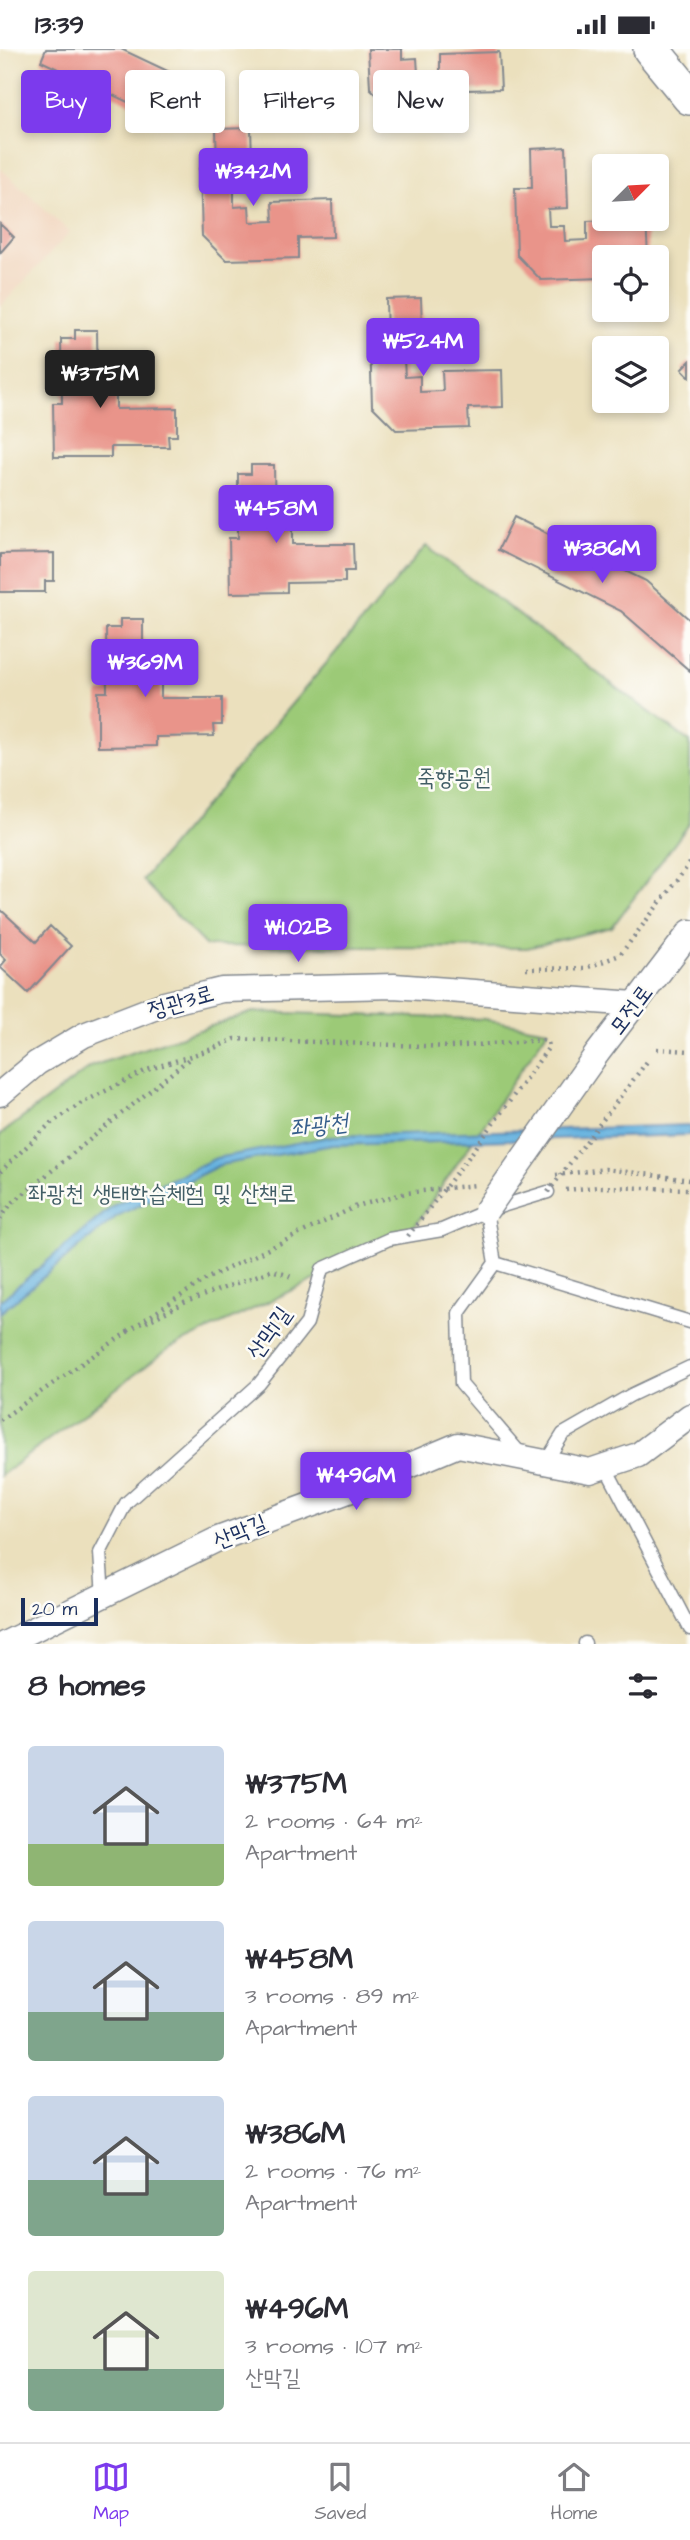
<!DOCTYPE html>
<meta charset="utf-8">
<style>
body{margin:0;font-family:"Architects Daughter","Poor Story",sans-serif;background:#f7f7f7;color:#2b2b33;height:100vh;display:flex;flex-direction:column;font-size:26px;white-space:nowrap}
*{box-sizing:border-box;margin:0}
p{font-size:23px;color:#7c7c81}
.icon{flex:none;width:38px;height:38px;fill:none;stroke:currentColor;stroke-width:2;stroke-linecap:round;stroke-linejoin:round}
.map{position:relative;height:1595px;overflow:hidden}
.sheet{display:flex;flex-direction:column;background:#fff;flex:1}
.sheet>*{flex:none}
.top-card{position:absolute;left:21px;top:21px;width:649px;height:63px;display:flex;gap:14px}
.needle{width:46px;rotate:66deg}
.buttons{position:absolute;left:592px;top:105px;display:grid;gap:14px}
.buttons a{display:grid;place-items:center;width:77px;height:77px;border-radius:7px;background:#fff;box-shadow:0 4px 10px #0003;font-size:35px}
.scale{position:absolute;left:21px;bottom:18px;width:77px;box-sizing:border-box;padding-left:7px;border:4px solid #1b2f5e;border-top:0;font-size:19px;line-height:24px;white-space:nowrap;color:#1b2f5e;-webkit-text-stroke:5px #fdfcf7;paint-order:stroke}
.price{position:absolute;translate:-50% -60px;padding:0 16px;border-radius:7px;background:#7c3aed;color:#fff;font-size:23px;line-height:46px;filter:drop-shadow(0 2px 4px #0008)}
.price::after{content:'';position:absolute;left:50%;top:42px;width:21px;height:16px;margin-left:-10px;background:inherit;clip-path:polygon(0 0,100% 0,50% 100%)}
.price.on{background:#222;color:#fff}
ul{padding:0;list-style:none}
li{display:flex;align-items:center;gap:21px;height:175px;padding:0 28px}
li span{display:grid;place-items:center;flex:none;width:196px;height:140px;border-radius:7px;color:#555}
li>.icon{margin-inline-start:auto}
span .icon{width:84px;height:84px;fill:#fffc;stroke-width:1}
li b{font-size:30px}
h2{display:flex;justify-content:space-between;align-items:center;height:84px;padding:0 28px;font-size:30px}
.chip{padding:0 24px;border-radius:7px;background:#fff;box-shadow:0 4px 10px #0003;font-size:24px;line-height:63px}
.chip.on{background:#7c3aed;color:#fff}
.status{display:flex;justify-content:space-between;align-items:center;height:49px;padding:0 35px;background:#fff;direction:ltr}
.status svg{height:19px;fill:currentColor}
.tab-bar{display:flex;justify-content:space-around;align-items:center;height:98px;border-top:2px solid #e1e1e2;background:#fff;font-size:19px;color:#7c7c81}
.tab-bar a{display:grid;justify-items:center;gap:4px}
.tab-bar .on{color:#7c3aed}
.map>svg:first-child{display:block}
</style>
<div class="status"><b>13:39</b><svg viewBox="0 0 49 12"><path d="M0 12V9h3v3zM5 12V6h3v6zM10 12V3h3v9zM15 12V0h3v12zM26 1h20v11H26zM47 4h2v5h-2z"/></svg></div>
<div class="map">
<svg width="690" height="1595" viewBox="0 0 690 1595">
<rect width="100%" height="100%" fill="#fdfcf7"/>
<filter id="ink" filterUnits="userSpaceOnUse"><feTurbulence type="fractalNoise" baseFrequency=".0143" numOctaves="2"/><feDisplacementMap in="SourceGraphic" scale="14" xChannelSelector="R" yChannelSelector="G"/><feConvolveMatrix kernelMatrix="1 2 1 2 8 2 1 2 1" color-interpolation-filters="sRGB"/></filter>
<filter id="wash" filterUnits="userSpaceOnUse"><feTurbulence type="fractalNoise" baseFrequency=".00686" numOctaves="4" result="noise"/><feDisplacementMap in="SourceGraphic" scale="28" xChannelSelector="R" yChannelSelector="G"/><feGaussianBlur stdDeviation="1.57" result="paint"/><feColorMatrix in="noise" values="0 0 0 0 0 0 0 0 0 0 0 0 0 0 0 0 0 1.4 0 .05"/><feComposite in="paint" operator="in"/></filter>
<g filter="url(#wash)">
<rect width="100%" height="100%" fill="#ebe0bd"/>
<!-- built -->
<path fill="#f1d5bd" d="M0,119L70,183L0,258Z"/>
<!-- green -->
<path fill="#9cca77" stroke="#5c7c6a" stroke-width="2" d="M426,497L690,693V774L612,878L527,899L206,897L142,831Z
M253,963L484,970L548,981L408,1187L170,1299L0,1427V1086L92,1017Z"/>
<!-- water -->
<path fill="#66b2df" stroke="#40709e" stroke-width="2" d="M690,1076V1086L333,1096L220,1116L117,1167L0,1264V1252L114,1156L216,1109L333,1087Z"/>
<g id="blocks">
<!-- building -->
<path fill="#e9948a" d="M46,0H121L193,34L174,75L41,12Z
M368,0H402V10L417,9L418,25L440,24V5L499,3L501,40L466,41V61L394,63L370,39Z
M251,79L253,140H234V158L249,157L250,173L273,172L272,153L332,151L333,188L298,189V209L226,211L202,187L200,120L217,119L216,80Z
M566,98L568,159L548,160L549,177H564L565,192L587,191V172L646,170L648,208H604V229L541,231L517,206L515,139H532L531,100Z
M0,175L14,188L0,204Z
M421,249L423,309L404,310L405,328L420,327V343L443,342L442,322L502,321L503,358L468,359L469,379L396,381L372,357L370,290L387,289L386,250Z
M75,281H97L98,343H116V360L177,359V387H168L169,398H111V408H54L53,354H62L61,290H75Z
M690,312V328L682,320Z
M251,416H274L275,478H293V495H353L354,522H345V533L287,534V543L230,544L229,489H238V425H251Z
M514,468L646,532L690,571V622L621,562L498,501Z
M54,504V532H45V543H0V505Z
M120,570H143V632H161V649H222V676H213L214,687L156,688V697L98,698V643H107L106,579H120Z
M0,860L36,893L50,877L71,897L28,944L0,918L6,911L0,905Z"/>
</g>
</g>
<g filter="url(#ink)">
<use href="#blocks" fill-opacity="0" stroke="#83888e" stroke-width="2"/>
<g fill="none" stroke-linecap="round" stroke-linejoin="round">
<!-- lane casing -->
<g stroke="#83888e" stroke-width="15">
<path id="lane" d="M486,1162L495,1214L690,1273
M495,1214L459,1264L461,1335L520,1404
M545,1414L563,1385L631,1346L690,1318
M605,1417L690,1580
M103,1547L100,1504L126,1454L259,1335L307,1274L322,1220L389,1190L442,1181L486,1162L548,1143
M585,1594V1595"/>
</g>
<!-- street casing -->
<g stroke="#83888e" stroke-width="27">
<path id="street" d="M596,1006L690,883
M0,1045L37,1014L84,986L164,955L222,941L394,937L635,955
M4,1595L218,1490L351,1441L458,1396L590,1422L638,1406L690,1367"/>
</g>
<!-- secondary casing -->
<g stroke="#83888e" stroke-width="38">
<path id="secondary" d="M651,0L690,48"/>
</g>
<!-- path -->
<path stroke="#83888e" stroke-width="4.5" stroke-dasharray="2 5" stroke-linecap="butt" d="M526,920L586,919L620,906L690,814
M657,1000L690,1002
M0,1123L50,1075L80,1055L147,1021L212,1000L235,990L450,998L544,991
M556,1126L605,1120L690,1131
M566,1141L598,1138L690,1140
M0,1170L11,1155L190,1009
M146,1273L186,1253L272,1221L295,1229
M128,1282L206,1230L357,1157L406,1144L475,1136
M0,1371L129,1282"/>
<!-- lane -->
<use href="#lane" stroke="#fff" stroke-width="12"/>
<!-- street -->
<use href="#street" stroke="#fff" stroke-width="24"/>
<!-- secondary -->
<use href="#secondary" stroke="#fff" stroke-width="35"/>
<!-- street-bridge casing -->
<g stroke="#83888e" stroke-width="27" stroke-linecap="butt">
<path id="street-bridge" d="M486,1162L596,1006"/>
</g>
<!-- path-bridge -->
<path stroke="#83888e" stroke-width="4.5" stroke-dasharray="2 5" stroke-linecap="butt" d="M548,1143L649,1010
M408,1187L474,1101L549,998L548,993L544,991"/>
<!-- street-bridge -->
<use href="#street-bridge" stroke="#fff" stroke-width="24"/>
</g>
</g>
<g text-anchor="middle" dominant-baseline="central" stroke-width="5" stroke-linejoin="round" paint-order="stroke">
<!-- park labels -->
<g font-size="23" fill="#425e66" stroke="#fdfcf7">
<text x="454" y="729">죽향공원</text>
<text x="162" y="1145">좌광천 생태학습체험 및 산책로</text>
</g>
<!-- street labels -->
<g font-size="23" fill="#1b2f5e" stroke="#fdfcf7">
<text transform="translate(181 953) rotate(-16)">정관3로</text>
<text transform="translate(631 961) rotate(-53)">모전로</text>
<text transform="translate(269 1284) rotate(-55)">산막1길</text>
<text transform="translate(240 1483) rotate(-22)">산막길</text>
</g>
<!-- water labels -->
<g font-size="24" font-style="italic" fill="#355d8b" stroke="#fdfcf7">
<text transform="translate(319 1077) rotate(-7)">좌광천</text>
</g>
</g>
</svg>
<div class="buttons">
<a><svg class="needle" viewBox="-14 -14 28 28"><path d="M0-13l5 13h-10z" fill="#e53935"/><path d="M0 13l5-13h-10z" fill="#7c7c81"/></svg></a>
<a><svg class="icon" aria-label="locate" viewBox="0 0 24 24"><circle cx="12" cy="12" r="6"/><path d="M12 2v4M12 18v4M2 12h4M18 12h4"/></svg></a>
<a><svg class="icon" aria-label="layers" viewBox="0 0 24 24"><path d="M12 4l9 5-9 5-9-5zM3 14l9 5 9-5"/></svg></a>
</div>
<div class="scale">20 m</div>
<b class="price" style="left:253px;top:159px">₩342M</b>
<b class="price" style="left:423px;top:329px">₩524M</b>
<b class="price on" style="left:100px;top:361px">₩375M</b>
<b class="price" style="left:276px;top:496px">₩458M</b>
<b class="price" style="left:602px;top:536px">₩386M</b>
<b class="price" style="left:145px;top:650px">₩369M</b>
<b class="price" style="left:298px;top:915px">₩1.02B</b>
<b class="price" style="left:356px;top:1463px">₩496M</b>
<div class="top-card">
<a class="chip on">Buy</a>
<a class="chip">Rent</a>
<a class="chip">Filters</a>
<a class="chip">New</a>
</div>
</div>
<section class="sheet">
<h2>8 homes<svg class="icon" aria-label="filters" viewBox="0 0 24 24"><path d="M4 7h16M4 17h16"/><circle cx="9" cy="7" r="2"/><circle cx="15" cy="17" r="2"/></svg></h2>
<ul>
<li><span style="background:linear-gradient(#c9d6e8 70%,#8fb573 0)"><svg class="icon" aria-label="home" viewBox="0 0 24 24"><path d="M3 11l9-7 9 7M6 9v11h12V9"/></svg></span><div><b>₩375M</b><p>2 rooms · 64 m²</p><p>Apartment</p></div></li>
<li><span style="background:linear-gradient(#c9d6e8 65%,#7fa58c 0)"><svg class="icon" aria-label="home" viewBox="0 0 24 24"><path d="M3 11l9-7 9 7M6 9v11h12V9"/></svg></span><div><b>₩458M</b><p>3 rooms · 89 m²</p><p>Apartment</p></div></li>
<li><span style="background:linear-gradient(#c9d6e8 60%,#7fa58c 0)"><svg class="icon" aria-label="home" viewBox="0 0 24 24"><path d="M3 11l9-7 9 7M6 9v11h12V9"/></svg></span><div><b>₩386M</b><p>2 rooms · 76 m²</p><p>Apartment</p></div></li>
<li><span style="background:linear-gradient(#dfe7d0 70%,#7fa58c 0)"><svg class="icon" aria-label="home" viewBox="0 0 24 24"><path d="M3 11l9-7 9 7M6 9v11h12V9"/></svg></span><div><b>₩496M</b><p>3 rooms · 107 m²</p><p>산막길</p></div></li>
</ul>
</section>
<nav class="tab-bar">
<a class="on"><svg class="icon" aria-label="map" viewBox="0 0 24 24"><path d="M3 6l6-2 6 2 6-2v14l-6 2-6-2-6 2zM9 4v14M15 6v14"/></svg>Map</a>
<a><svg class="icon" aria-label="saved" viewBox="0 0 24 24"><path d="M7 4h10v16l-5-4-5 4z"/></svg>Saved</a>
<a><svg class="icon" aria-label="home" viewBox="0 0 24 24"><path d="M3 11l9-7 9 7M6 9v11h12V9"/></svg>Home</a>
</nav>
